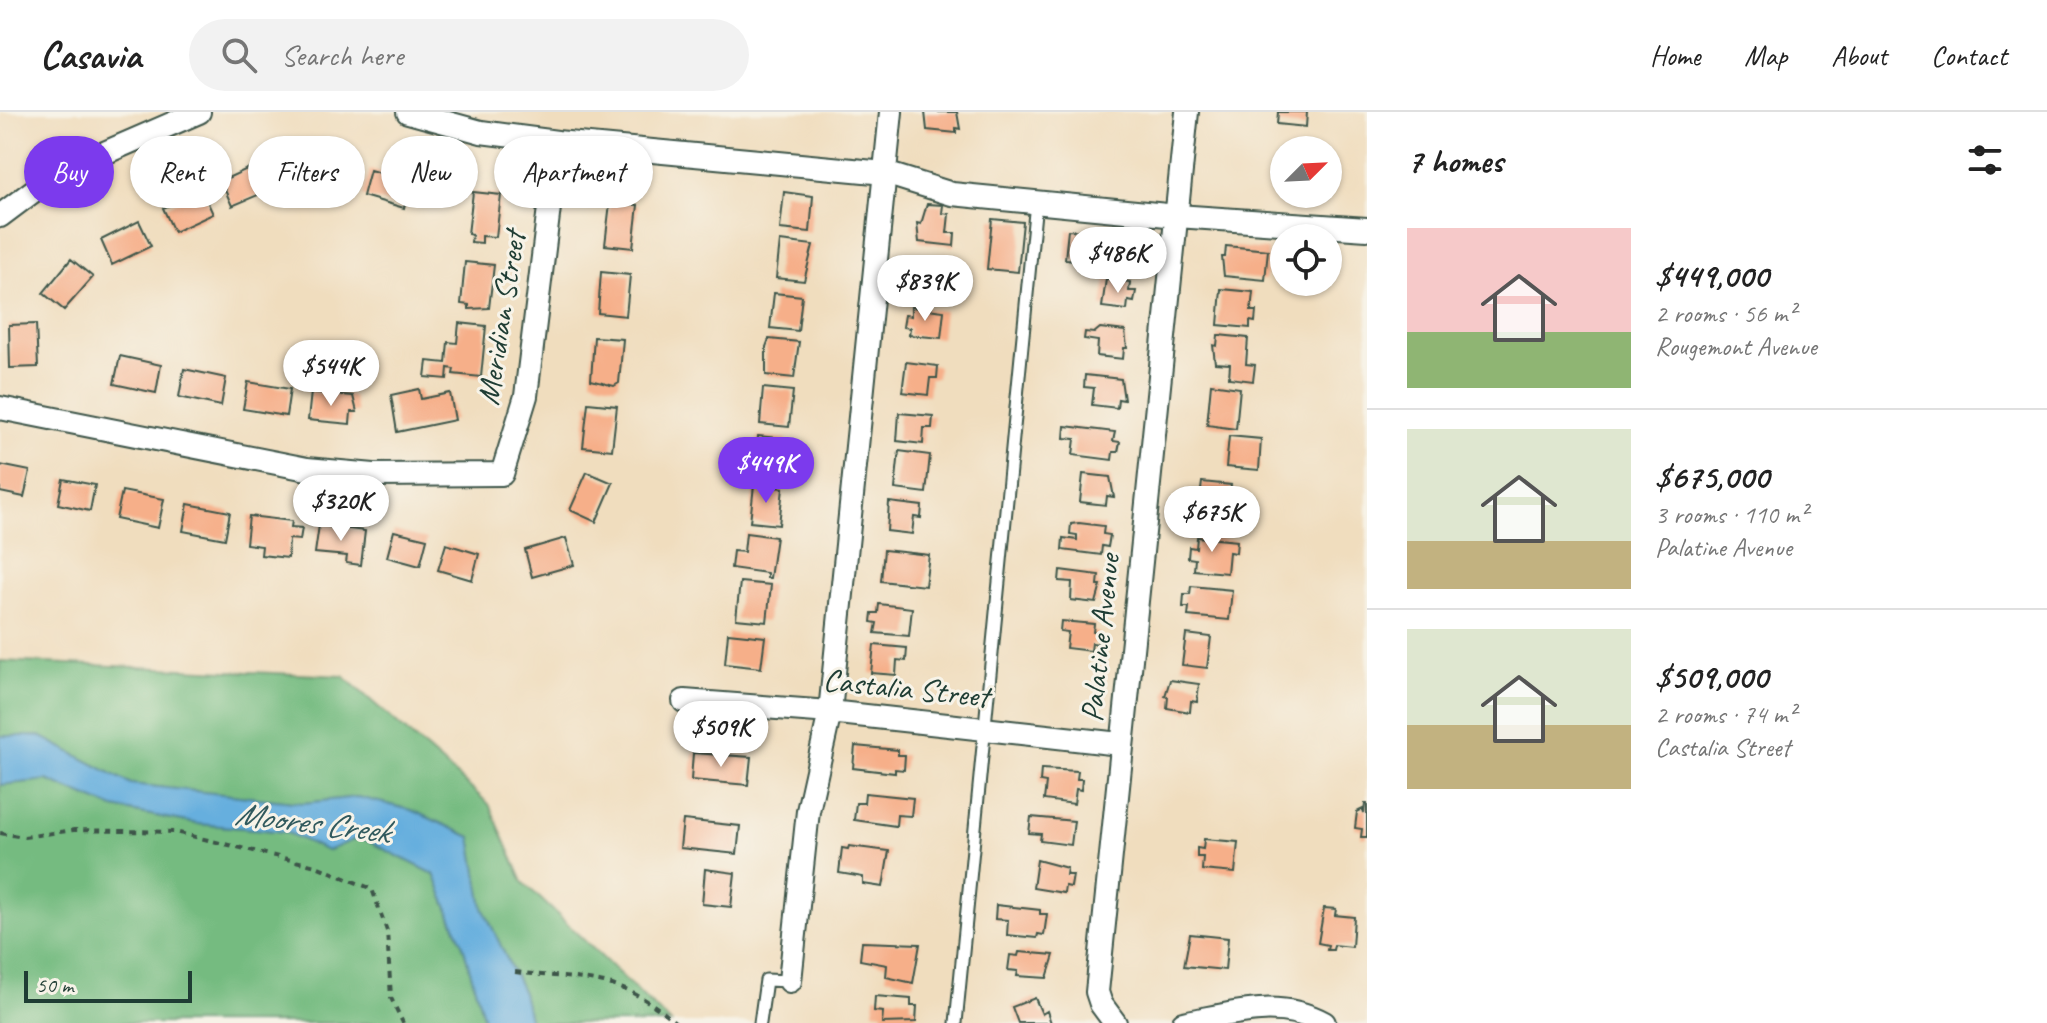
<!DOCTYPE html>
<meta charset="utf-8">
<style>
body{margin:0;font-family:Caveat,sans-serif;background:#f2f2f2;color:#222;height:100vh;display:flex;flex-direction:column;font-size:30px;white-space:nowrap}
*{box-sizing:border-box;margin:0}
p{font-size:26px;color:#767676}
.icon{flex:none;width:44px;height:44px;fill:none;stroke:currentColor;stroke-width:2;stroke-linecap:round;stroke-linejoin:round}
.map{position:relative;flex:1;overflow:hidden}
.sheet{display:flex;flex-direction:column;background:#fff;width:680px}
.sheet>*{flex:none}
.hud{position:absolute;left:24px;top:24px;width:760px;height:72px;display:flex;gap:16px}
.needle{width:52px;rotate:66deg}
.controls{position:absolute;left:1270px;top:24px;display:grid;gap:16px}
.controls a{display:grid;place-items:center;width:72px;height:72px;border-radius:50%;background:#fff;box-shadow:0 2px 6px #0004;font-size:40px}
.scale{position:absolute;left:24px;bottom:20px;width:168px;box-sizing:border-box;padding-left:8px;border:4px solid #1f3d34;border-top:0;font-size:22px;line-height:28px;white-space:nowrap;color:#1f3d34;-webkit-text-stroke:6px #f7f3e8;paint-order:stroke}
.price{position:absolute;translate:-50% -68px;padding:0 18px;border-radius:28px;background:#fff;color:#222;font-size:26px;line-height:52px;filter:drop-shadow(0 2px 4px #0008)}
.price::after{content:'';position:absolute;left:50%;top:48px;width:24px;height:18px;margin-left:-12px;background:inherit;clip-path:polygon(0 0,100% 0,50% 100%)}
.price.on{background:#7c3aed;color:#fff}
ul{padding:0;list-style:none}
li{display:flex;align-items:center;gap:24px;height:200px;padding:0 40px}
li+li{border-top:2px solid #e0e0e0}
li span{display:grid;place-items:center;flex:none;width:224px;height:160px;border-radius:0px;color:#555}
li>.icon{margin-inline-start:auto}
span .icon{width:96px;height:96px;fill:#fffc;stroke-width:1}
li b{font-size:34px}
h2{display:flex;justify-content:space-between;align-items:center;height:96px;padding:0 40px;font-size:34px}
.chip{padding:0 28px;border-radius:36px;background:#fff;box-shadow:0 2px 6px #0004;font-size:28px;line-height:72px}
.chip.on{background:#7c3aed;color:#fff}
header{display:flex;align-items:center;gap:48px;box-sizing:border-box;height:112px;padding:0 40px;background:#fff;border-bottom:2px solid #e0e0e0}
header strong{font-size:38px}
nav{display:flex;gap:44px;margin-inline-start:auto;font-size:28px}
.search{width:560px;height:72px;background:#f2f2f2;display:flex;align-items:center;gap:20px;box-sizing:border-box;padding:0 28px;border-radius:44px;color:#767676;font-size:30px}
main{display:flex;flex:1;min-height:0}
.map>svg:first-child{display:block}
</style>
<header>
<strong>Casavia</strong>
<div class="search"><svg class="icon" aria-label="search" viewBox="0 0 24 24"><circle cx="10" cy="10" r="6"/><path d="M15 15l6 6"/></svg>Search here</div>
<nav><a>Home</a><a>Map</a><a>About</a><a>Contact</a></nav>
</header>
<main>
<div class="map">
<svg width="1367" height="911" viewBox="0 0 1367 911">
<rect width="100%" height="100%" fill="#f7f3e8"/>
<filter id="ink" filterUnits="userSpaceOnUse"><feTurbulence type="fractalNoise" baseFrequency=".0125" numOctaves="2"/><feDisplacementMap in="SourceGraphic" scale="16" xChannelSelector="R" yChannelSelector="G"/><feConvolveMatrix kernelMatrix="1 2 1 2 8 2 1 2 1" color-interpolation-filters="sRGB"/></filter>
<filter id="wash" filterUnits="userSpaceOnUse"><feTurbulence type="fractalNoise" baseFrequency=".006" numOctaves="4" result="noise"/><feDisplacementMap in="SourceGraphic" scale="32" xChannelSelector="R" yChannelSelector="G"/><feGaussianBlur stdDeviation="1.8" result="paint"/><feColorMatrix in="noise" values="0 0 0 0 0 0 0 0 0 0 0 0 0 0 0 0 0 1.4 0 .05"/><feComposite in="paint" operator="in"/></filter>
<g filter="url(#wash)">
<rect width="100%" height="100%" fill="#f0ddbe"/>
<!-- forest -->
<path fill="#74bb80" stroke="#4a7c5a" stroke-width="2" d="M0,549L343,564L489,692L523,770L671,911H530L523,881L483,796L471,725L411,698L358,685L303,691L131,672L40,624H0Z
M47,668L114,696L198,712L287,720L327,739L360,725L434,762L463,834L485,911H0V673Z"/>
<!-- water -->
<path fill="#66afde" stroke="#427689" stroke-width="2" d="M0,624H40L131,672L303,691L358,685L411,698L471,725L483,796L523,881L530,911H485L463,833L434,762L360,725L327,739L286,720L198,712L114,696L47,668L0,673Z"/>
<g id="blocks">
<!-- building -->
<path fill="#f6af89" d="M925,0H957L960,17L956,16V21L927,18Z
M1278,0H1307L1306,15L1277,12Z
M290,46L331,50L330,78L288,76L284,60H288Z
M260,51L272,77L232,94L221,69Z
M370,58L411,70L404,96L363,84Z
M202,78L213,102L174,120L163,96Z
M473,80L501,83L496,125L482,124V131L471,130L472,123L468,122Z
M784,80L813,84L810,120L780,117Z
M610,91L638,93L633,136L605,133Z
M927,92L943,93L942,101L949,102L947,121H955L954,134L919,130L917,111L921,112Z
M992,107L1023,110L1018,160L987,157Z
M139,109L151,134L112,153L101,128Z
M1068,118L1136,123L1134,153L1065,147Z
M780,129L813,133L804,169L776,166Z
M1226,134L1268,138L1265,168L1224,164L1222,145H1225Z
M918,146L943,149L941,167L948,168L946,180L914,176L915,168L907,167L909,155H917Z
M71,147L93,165L64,198L43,181Z
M465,150L494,153L489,196L469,197V193L461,192Z
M601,160L630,163L626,204L598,201Z
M1106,167L1130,170L1129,179H1136L1134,190L1128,189L1127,198L1102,195Z
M1221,177L1253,180L1251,199H1256L1255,210L1250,209V216L1218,213Z
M774,181L802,184L798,219L770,216Z
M911,195L944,199L941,226L909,223L910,216L903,215L905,203L911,204Z
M459,211L486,214L481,265L453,262L454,257L448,256L447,267L425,265L427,249L446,251L448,230L457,231Z
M36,212L38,255L10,256L9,213Z
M1100,216L1125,219L1127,236H1124L1123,247L1097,244L1098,229L1084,227L1085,220L1094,221Z
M1218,223L1248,226L1246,252L1255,253L1253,269L1229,266L1230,252L1215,251L1213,233L1217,234Z
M594,225L623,227L619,271L614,274L591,268Z
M769,227L799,230L794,266L766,263V235Z
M120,244L161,253L156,281L114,272Z
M906,250L938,254L937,266H930L928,283L902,280Z
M184,257L226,266L221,294L179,285Z
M1085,263L1121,267L1124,288L1118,287L1117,296L1092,293L1094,276L1084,275Z
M248,270L290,277L286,304L243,297Z
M1211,272L1240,276L1236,317L1207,313Z
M763,276L793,279L789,315L760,312Z
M419,277L421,287L450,281L455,308L397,320L391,283Z
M311,280L353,284L357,300H351L350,312L308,308Z
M588,291L617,294L612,338L583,335Z
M899,301L933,304L932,316H924L923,332L897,329Z
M1065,314L1115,320L1113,329L1120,330L1118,340H1113L1112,348L1073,343L1075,327L1064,326Z
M758,324L787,327L783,365L755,362Z
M1229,324L1261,327L1259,358L1226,355Z
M899,339L930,343L926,381L895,377Z
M0,353L30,359L24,385L0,380Z
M587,360L613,371L596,410L570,398Z
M1083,362L1110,365L1114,385L1107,384L1106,393L1080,390Z
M63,367L95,373L90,399L58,392Z
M1202,370L1231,373L1227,411L1204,409L1206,387L1200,386Z
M754,373L783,376L779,413L750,410Z
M122,379L164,387L158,416L116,407Z
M889,390L922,394L921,406L914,405L912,422L887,419Z
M188,392L230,400L225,427L183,419Z
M249,404L292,409L291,415L302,416L300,428L289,427L288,446L261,443L262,434L246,432Z
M1079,411L1104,414L1103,422L1110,423L1108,435L1102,434L1101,443L1062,438L1063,426L1077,428V423L1070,422L1071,412Z
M319,413L365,419L361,453L346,451L347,444L315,441Z
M394,419L427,427L420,454L387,445Z
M746,421L776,425L770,466H767V461L731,456L733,439L744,440Z
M1197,425L1237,429L1236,441L1229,440L1227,461L1194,458L1195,447L1188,446L1189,435L1196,436Z
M566,426L574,453L532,465L525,438Z
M446,432L479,442L472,468L438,458Z
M884,438L929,443L925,474L881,469Z
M1060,458L1099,463L1098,473H1101L1096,491L1071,488L1072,470L1059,469Z
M740,470L771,473L767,510L736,507Z
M1191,474L1232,478L1229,508L1188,504L1189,495H1183L1184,482H1190Z
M879,492L912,496L909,524L875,521L877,511L871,510L872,501H878Z
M1061,509L1094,512L1093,520L1099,521L1098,532L1092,531L1091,539L1066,536L1068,520L1060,519Z
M728,521L765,525L761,556L725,552Z
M1186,522L1211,525L1207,556L1182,553Z
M874,533L907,536L906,549L897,548L896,563L871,561Z
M1170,568L1199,572L1197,590L1191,589L1190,600L1167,596L1168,585L1165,584Z
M855,634L898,638V643H905L904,658L895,657V661L853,656Z
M693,641L751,645L748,673L691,668Z
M1041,657L1078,659L1077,667H1082L1081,678L1076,677L1074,692L1044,688L1046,671L1040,670Z
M865,681L913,686L911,704L897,703L896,714L854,708L856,691H864Z
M1365,692H1367V725H1361L1362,717L1355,716L1357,700L1363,697L1364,701Z
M1031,705L1074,709L1071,733L1040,729L1041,722L1029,721Z
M683,708L740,714L737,742L680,736Z
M1204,727L1238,730L1235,761L1202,758L1203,745H1197V736L1203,737Z
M849,734L889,739L883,775L863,772V765L839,761L842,736L848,737Z
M1037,748L1067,756L1066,763H1073L1071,775L1065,774L1064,781L1033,776Z
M705,757L735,761L731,795L702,792Z
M996,793L1040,798V802H1047L1044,823L1038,822L1037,826L1007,823L1008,808L995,807Z
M1324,796L1336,797L1335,803L1354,805L1352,835L1334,833L1333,838H1327L1328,833L1318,831Z
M1190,822L1228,826L1225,858L1184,854Z
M862,830L920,832L913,871L886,865L887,853L860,848Z
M1019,840L1054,843L1047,866L1017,864L1018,859L1008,858L1010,843L1018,844Z
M875,884L911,887V894H917L916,910L882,911L883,900L874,899Z
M1035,886L1042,902L1047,899L1051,911H1018L1012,895Z"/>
</g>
</g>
<g filter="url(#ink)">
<use href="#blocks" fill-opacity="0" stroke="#3e5549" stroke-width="2"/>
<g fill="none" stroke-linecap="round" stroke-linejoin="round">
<!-- lane casing -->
<g stroke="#3e5549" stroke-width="15">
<path id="lane" d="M760,911L766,868L790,869
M956,911L1036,90"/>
</g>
<!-- street casing -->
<g stroke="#3e5549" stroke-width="26">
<path id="street" d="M557,30L885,61L952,82L1177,104L1367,117
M0,104L56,62L199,0
M0,296L307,357L374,363L502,362L526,284L557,30L481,20L408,0
M684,589L830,600L1120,632
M790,869L808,699L830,600L891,0
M1115,911L1101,892L1097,880L1187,0
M1183,911C1231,902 1278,886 1324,911"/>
</g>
<!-- path -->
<path stroke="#3e5549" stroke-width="4" stroke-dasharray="6 6" stroke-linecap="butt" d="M0,721L24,725L74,718L175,720L316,754L372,777L387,819L391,886L403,911
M515,860C584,869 620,861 676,911"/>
<!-- lane -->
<use href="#lane" stroke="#fff" stroke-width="11"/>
<!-- street -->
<use href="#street" stroke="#fff" stroke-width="22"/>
</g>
</g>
<g text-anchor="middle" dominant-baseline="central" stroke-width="6" stroke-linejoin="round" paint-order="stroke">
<!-- street labels -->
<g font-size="32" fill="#1f3d34" stroke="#f7f3e8">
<text transform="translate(501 206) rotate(-81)">Meridian Street</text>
<text transform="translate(1100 526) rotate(-84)">Palatine Avenue</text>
<text transform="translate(906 576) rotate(6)">Castalia Street</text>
</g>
<!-- water labels -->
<g font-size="34" font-style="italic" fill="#315a5e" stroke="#f7f3e8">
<text transform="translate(312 710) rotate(7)">Moores Creek</text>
</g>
</g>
</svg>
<div class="controls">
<a><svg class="needle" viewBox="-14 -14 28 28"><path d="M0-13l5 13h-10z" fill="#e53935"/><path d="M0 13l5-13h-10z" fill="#767676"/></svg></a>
<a><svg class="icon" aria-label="locate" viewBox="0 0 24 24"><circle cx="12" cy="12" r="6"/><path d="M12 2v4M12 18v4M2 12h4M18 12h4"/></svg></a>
</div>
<div class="scale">50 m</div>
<b class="price" style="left:1118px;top:183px">$486K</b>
<b class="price" style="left:925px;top:211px">$839K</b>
<b class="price" style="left:331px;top:296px">$544K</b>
<b class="price on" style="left:766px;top:393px">$449K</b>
<b class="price" style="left:341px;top:431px">$320K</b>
<b class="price" style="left:1212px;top:442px">$675K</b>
<b class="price" style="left:721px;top:657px">$509K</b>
<div class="hud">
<a class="chip on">Buy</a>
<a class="chip">Rent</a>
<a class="chip">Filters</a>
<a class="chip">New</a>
<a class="chip">Apartment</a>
</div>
</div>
<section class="sheet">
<h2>7 homes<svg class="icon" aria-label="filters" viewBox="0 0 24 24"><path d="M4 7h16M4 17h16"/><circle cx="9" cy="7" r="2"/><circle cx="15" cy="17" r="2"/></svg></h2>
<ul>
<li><span style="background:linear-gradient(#f6c9c9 65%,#8fb573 0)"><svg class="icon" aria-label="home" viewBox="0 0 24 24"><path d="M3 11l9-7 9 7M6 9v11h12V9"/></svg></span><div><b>$449,000</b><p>2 rooms · 56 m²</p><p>Rougemont Avenue</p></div></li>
<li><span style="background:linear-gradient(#dfe7d0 70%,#c2b280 0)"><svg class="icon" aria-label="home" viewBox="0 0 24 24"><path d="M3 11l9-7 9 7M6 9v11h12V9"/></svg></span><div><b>$675,000</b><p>3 rooms · 110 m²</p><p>Palatine Avenue</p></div></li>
<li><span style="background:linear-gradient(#dfe7d0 60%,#c2b280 0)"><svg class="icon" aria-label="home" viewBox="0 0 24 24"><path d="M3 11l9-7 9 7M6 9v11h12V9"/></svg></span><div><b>$509,000</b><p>2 rooms · 74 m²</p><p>Castalia Street</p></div></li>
</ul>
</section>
</main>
